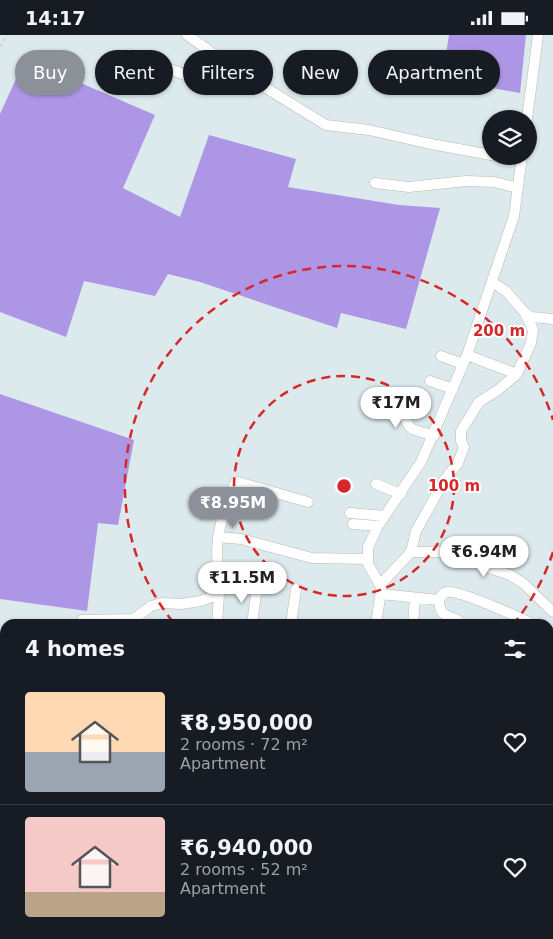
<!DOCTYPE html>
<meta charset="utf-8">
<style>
body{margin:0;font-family:"DejaVu Sans",sans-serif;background:#242831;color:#f1f3f6;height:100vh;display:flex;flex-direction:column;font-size:19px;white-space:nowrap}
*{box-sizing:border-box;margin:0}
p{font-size:16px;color:#9ea1a6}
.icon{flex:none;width:28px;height:28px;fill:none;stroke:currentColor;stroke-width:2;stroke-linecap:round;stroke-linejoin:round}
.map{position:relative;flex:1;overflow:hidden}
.panel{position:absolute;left:0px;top:584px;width:554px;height:321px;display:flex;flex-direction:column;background:#171b24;border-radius:15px 15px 0 0;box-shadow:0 1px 4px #0004}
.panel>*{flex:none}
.guide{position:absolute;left:15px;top:15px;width:524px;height:45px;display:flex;gap:10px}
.tools{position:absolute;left:482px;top:75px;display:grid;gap:10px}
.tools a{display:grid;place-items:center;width:55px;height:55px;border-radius:50%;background:#171b24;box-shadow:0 1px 4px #0004;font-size:25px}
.price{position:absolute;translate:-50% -42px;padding:0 11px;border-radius:18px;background:#fff;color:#222;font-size:16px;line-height:32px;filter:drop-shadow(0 1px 2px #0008)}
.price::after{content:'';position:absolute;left:50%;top:30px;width:15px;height:11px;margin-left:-8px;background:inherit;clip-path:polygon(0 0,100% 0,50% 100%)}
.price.selected{background:#8c9099;color:#fff}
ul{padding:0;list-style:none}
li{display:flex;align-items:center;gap:15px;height:125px;padding:0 25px}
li+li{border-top:1px solid #363941}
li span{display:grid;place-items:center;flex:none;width:140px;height:100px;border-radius:5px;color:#555}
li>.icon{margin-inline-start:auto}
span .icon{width:60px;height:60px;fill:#fffc;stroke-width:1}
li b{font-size:21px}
h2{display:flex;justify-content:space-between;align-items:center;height:60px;padding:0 25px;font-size:21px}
.pill{padding:0 18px;border-radius:22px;background:#171b24;box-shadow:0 1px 4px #0004;font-size:18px;line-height:45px}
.pill.selected{background:#8c9099;color:#fff}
.status{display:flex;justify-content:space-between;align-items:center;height:35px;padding:0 25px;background:#171b24;direction:ltr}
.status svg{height:14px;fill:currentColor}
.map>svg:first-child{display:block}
</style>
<div class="status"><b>14:17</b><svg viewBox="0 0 49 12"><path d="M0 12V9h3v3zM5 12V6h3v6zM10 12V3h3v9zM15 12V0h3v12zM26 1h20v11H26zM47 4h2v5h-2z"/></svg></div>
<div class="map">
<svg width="553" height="904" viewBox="0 0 553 904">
<rect width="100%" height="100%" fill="#dce9ed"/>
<!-- green -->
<path fill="#ae96e6" d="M449,0H526L520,58L442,44Z
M25,24L155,80L123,153L180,182L209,100L296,124L288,152L399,170L440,173L406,294L341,278L337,293L200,247L168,239L155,261L84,246L66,302L0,277V79Z
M0,359L134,405L118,490L98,488L87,576L0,564Z
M147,900H217L215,904H146Z"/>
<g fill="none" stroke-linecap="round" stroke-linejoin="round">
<!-- minor casing -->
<g stroke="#bfb7b0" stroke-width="11">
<path id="minor" d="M187,0L235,34L326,90L369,95L426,108L491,120
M129,19L202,46L211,44L221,25
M527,84L538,0
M508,121H522
M375,148L409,152L466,146L494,147L518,153
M492,247L506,256L525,278L531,282L553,284
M467,320L517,339L531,308L533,295L525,278
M441,321L463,329
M430,346L453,354
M366,365L402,379C407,384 407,390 412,394L434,401
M376,449L401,459
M350,478L385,481
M353,489L378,491
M218,502L241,504L312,523L367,524
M411,517H440L450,519L510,540L523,548L553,577
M380,550L411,517L416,496L445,444L458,428L464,412L461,406V396L479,367L498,355L517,339
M381,559L439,565
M81,589L82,585L134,584L151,571L162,568L180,569L201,566L219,559
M217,589L219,559L217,516L218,502L221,488L235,448L238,447L308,467
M252,589L257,552
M291,589L296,554
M376,589L381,556L380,550L368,529V512L378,491L421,427L467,320L514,181L522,121
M413,589L415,563
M462,589C451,577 440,587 439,565C441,561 442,558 447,557C459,555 519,582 532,589
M549,597L553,599
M0,680L5,681
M0,713L5,714
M0,745L5,746
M0,773L5,774
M549,819L553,821
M549,841L553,842
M0,851L5,835
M234,904L236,900
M293,904L295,900
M435,904L436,900"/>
</g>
<!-- path -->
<path stroke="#c3c3c3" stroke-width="1" stroke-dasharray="4 2.5" stroke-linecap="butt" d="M0,12L7,0"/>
<!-- minor -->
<use href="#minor" stroke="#fff" stroke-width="10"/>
</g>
<!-- distance rings -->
<g fill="none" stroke="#d62828" stroke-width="2.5" stroke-dasharray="9 6">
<circle cx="344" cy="451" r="110"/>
<path d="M553 517A219 219 0 0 1 515 587M173 587A219 219 0 1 1 553 385"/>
</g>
<circle cx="344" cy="451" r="8" fill="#d62828" stroke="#fff" stroke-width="2.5"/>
<g font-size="15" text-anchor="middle" font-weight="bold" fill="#d62828" stroke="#fff" stroke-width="4" stroke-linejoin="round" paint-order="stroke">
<text x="499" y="301">200 m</text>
<text x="454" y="456">100 m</text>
</g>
</svg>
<div class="tools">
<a><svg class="icon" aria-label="layers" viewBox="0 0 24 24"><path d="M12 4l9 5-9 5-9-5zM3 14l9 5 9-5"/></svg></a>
</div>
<b class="price" style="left:396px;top:394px">₹17M</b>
<b class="price selected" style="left:233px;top:494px">₹8.95M</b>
<b class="price" style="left:484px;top:543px">₹6.94M</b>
<b class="price" style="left:242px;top:569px">₹11.5M</b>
<div class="guide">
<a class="pill selected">Buy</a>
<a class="pill">Rent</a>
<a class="pill">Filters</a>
<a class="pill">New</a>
<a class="pill">Apartment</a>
</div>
<section class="panel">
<h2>4 homes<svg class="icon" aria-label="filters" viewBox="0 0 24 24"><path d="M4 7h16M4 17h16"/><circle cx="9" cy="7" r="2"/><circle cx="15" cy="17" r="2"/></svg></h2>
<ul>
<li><span style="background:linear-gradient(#ffd9b3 60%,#9aa5b1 0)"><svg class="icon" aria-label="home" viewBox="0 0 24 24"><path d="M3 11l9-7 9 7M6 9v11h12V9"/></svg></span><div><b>₹8,950,000</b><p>2 rooms · 72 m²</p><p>Apartment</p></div><svg class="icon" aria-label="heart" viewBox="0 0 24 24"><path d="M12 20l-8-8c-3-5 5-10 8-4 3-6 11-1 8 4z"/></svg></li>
<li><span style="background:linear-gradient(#f6c9c9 75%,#b9a48a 0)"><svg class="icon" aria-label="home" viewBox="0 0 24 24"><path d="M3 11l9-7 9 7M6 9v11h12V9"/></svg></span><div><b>₹6,940,000</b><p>2 rooms · 52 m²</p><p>Apartment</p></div><svg class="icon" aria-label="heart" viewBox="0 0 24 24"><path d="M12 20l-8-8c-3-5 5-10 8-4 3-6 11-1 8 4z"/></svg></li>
</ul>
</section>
</div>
